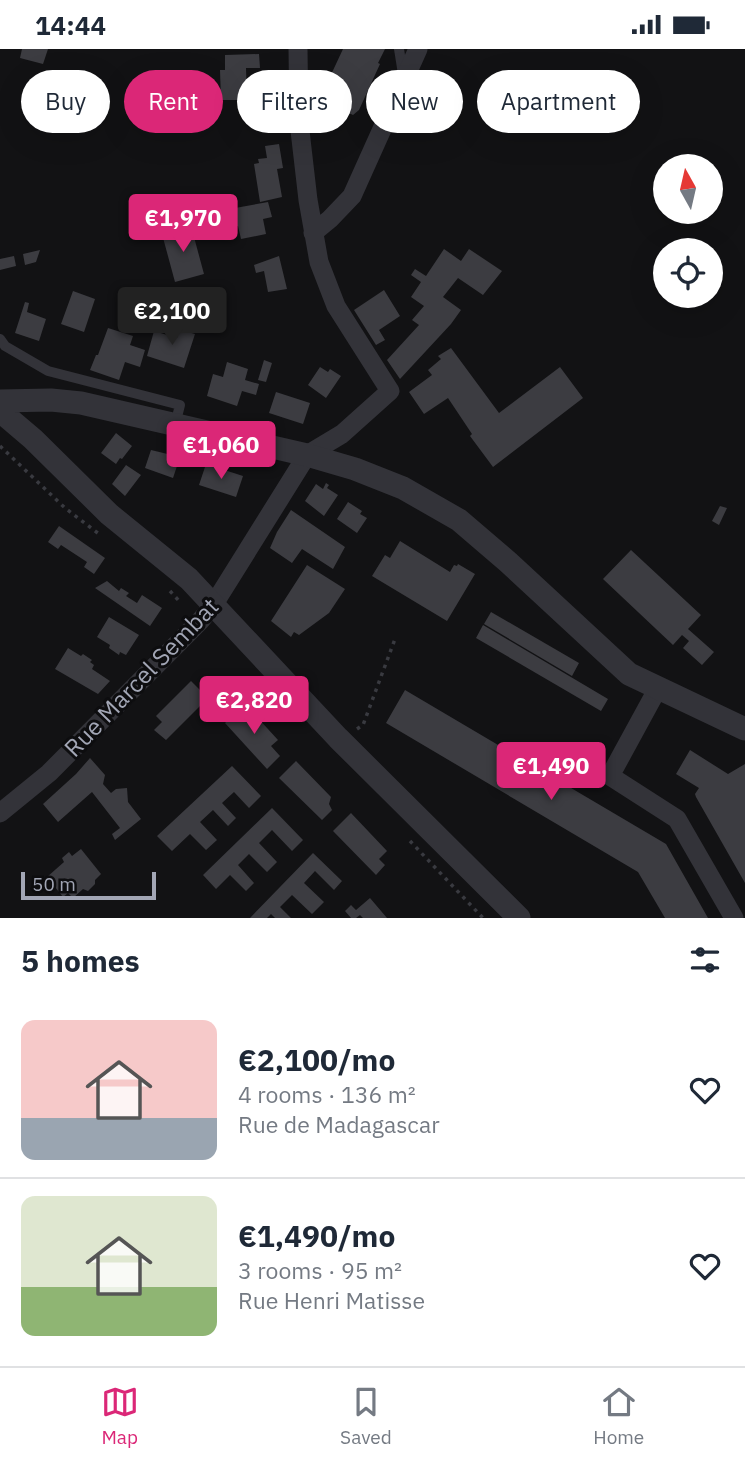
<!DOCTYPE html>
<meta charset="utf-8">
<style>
body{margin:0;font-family:"IBM Plex Sans",sans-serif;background:#f6f6f7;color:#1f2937;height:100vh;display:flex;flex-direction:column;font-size:26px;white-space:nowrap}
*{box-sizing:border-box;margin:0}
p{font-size:23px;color:#747a83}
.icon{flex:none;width:38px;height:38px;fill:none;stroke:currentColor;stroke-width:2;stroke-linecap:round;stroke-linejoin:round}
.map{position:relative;height:869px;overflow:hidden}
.panel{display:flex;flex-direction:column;background:#fff;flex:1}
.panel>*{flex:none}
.top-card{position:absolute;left:21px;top:21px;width:704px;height:63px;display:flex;gap:14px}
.needle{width:46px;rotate:352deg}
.buttons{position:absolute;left:653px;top:105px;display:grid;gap:14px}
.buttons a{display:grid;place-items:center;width:70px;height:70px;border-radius:50%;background:#fff;box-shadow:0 7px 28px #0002;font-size:35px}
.scale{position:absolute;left:21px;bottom:18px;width:135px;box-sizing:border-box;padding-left:7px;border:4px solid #a2a6b5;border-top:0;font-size:19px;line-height:24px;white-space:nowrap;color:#a2a6b5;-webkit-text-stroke:5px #0d0d0f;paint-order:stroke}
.price{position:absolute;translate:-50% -60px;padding:0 16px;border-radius:7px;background:#db2777;color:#fff;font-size:23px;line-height:46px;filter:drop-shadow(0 2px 4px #0008)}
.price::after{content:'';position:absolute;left:50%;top:42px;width:21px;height:16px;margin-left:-10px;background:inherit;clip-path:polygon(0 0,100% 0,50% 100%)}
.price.current{background:#222;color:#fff}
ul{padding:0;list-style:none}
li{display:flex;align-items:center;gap:21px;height:175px;padding:0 21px}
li+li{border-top:2px solid #e0e1e3}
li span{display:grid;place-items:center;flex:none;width:196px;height:140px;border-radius:14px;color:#555}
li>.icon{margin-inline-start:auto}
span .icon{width:84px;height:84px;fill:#fffc;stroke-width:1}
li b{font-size:30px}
h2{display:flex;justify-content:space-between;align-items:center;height:84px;padding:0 21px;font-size:30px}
.chip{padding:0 24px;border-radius:32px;background:#fff;box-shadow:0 7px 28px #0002;font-size:24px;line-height:63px}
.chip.current{background:#db2777;color:#fff}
.status{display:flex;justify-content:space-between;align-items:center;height:49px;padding:0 35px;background:#fff;direction:ltr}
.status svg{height:19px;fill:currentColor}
.tab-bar{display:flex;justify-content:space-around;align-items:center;height:98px;border-top:2px solid #e0e1e3;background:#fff;font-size:19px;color:#747a83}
.tab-bar a{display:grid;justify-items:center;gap:4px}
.tab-bar .current{color:#db2777}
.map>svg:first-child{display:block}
</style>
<div class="status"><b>14:44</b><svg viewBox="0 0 49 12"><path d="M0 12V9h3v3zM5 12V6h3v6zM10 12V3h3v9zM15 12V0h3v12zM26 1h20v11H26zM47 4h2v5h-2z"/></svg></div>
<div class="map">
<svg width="745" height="869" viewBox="0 0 745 869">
<rect width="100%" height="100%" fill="#121214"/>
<!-- building -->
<path fill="#3c3c41" d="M22,0H48L43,15L20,9Z
M343,0H385L378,14L380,15L359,61L353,66L323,52L322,45Z
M259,5L260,19H246L247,51H221L220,21H225V6Z
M279,95L283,119L277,120L282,148L260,153L254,115L259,114L258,110L267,109L265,97Z
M268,153L272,168L263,170L266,185L241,190L238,177L216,182L213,163Z
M158,162L160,174L150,176L149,163Z
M191,177L204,225L175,233L162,185Z
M444,200L461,212L469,200L502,222L483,246L458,229L443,248L461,261L451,275L400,330L387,311L419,276L412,271L424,257L411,248L421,233L411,226L415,220L426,227Z
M40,201L36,213L25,216L23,205Z
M14,207L16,217L0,221V210Z
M279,207L287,240L268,243L264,222L256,224L254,216Z
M384,241L400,267L379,281L385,291L376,296L354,261Z
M73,242L95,250L84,283L61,275Z
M25,253L29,254L27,263L46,270L39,292L15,284Z
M108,279L133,287L130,296L145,301L140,318L125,313L119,331L90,321L96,306H98Z
M174,279L195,285L184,319L147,307L154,282L177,289L178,286L172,284Z
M451,299L499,364L560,318L583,349L493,418L470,387L472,385L448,349L424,365L409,343L432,326L428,321L441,310L438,307Z
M264,311L272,314L266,333L258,331Z
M227,313L248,320L245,331L259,335L256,346L242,342L237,357L207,347L213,325L223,328Z
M320,318L328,323L330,320L341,327L326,349L308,336Z
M276,343L310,354L303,375L269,364Z
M116,384L132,397L122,410L120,409L116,415L101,404Z
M151,401L180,408L173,429L145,419Z
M206,415L243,427L236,448L199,436Z
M126,416L141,426L125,447L112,435Z
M326,434L329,436L327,439L338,446L324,467L305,452L316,435L323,440Z
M348,453L362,462L360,465L367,469L357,484L337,470Z
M720,457L727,459L719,476L712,472Z
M291,461L345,498L333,520L302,500L292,514L270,499L277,483Z
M59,477L105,509L94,525L84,518L87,513L61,496L58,500L48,493Z
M400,492L450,523L454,516L457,517L458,515L475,525L447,572L372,527L385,506L390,509Z
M631,501L701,566L688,580L714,603L702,616L683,599L689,592L682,586L673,596L603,530Z
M307,516L345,540L329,564L299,586L294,583L291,588L271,572Z
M107,532L119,542L121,539L129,544L126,547L137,554L142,546L162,559L150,577L95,539Z
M491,563L579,614L572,627L484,575Z
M109,568L139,586L126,606L120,603L119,606L109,599L110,596L97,588Z
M483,576L608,650L601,662L476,589Z
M68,599L81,607L83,605L92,611L90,613L94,616L92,620L110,632L98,645L55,620Z
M191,632L208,649L166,691L154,681L162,673L156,667Z
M405,641L666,795L708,869H665L638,823L386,674Z
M245,655L278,691L271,697L280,707L267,720L225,674Z
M690,701L728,725L745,715V834L696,748L695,745L699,739L676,725Z
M90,709L105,726L103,735L111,744L116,740L127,739L128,753L141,770L115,791L112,785L120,779L92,743L58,773L43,755L76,725Z
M296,712L331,748L329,755L332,761L322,771L279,729Z
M232,717L261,747L249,759L234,743L222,754L236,769L228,777L213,761L200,773L217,791L206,801L190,785L172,802L157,787Z
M272,759L303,791L292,802L272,781L259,794L277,813L267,823L249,805L238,816L254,834L246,842L230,826L216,840L203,826Z
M351,764L387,802L379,810L385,816L376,826L333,782Z
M81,800L101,825L95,831V835L88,842L83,840L73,849L68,844L63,848L47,828L64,813L62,809L69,803L72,807Z
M313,804L342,832L334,841L315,822L304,834L324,853L312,865L292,846L280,858L291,869H275L271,865L267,869H250Z
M370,849L387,869H363L360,866L356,869H351L345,862L351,856L356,861Z"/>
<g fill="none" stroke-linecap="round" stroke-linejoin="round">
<!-- path -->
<path stroke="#393a40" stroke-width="3.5" stroke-dasharray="3.5 5" stroke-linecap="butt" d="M0,397L65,459L99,485
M170,542L181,554
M357,680L363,676L395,590
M410,792L483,869"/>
<!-- service -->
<path stroke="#333339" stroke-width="10" d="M399,0L403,25
M0,290L5,297L48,322L180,356L175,376"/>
<!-- minor -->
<path stroke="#333339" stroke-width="19" d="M313,184L330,170L352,147L418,0
M658,639L610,727L677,770L734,869
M0,764L49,724L201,571L214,555L307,406L342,385L390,342L336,257L319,213L308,151L299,73L298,0"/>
<!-- tertiary -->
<path stroke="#333339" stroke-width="23" d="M0,352L51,351L81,354L307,406L355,420L403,439L459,471L508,513L629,625L745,680
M0,362L33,390L109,465L189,530L338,689L519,869"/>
</g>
<g text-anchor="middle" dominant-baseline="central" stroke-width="6" stroke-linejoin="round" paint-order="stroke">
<!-- street labels -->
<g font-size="24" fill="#a2a6b5" stroke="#0d0d0f">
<text transform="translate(141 628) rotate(-46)">Rue Marcel Sembat</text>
</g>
</g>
</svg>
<div class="buttons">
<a><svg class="needle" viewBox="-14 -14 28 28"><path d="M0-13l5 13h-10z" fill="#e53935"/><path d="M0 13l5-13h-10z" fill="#747a83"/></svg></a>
<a><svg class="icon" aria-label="locate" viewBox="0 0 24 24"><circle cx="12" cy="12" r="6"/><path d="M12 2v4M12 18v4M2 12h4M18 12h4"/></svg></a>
</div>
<div class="scale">50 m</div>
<b class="price" style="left:183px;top:205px">€1,970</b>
<b class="price current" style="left:172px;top:298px">€2,100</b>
<b class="price" style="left:221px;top:432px">€1,060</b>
<b class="price" style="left:254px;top:687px">€2,820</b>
<b class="price" style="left:551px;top:753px">€1,490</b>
<div class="top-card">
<a class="chip">Buy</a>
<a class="chip current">Rent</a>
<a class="chip">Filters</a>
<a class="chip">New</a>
<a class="chip">Apartment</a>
</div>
</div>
<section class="panel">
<h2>5 homes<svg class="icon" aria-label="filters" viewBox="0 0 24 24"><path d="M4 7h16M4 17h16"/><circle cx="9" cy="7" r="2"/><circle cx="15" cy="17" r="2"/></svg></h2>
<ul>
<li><span style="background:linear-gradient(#f6c9c9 70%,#9aa5b1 0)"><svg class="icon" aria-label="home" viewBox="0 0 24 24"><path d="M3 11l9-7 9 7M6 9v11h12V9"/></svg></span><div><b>€2,100/mo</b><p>4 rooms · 136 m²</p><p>Rue de Madagascar</p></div><svg class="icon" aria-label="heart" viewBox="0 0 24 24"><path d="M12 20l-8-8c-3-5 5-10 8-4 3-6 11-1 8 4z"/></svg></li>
<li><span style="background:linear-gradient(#dfe7d0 65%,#8fb573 0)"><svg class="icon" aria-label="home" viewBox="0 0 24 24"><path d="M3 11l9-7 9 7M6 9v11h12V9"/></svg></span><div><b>€1,490/mo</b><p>3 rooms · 95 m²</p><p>Rue Henri Matisse</p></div><svg class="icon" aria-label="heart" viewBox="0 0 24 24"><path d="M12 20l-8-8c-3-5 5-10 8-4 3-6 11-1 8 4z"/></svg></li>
</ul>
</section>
<nav class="tab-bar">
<a class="current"><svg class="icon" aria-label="map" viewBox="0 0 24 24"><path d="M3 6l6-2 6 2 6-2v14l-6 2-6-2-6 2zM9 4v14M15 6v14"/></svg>Map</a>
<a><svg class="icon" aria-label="saved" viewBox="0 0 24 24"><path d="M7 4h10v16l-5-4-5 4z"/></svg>Saved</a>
<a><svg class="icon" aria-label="home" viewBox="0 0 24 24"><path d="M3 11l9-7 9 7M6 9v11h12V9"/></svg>Home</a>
</nav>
